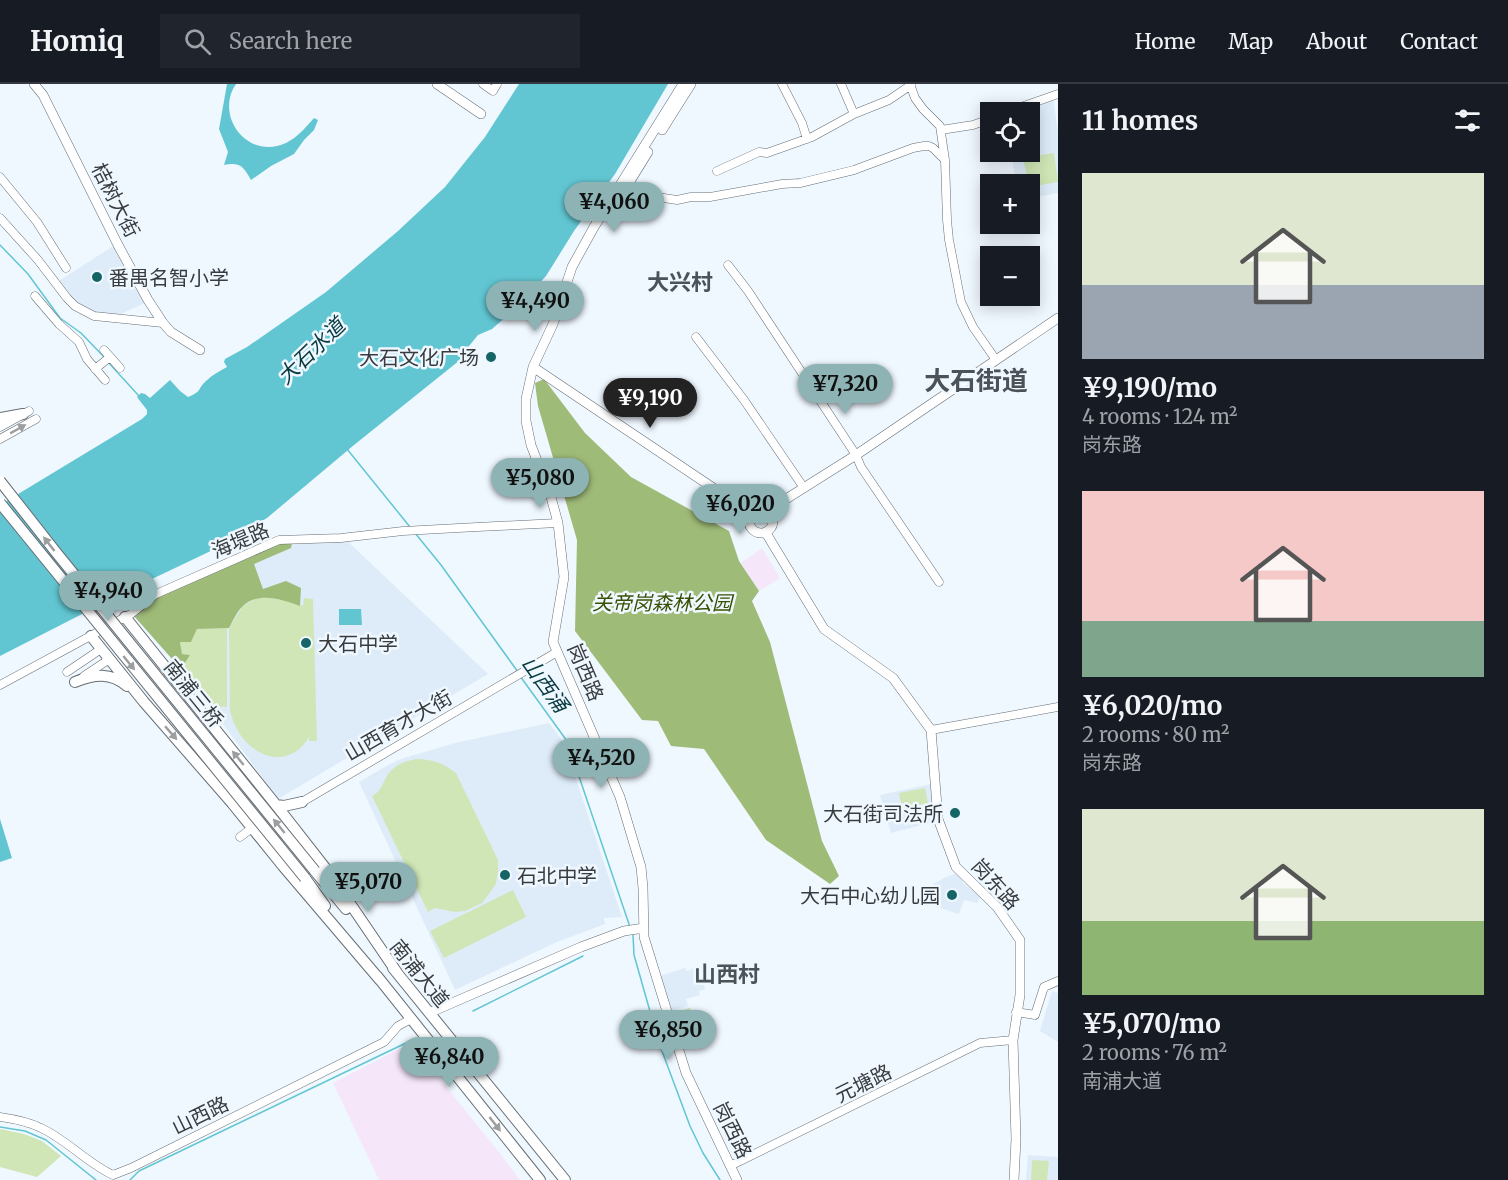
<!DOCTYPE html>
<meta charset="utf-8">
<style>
body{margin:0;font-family:Merriweather,"Noto Sans SC",serif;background:#20242c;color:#f1f3f6;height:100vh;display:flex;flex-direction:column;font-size:22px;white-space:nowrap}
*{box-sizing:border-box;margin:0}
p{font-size:20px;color:#9ea1a6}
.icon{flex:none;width:33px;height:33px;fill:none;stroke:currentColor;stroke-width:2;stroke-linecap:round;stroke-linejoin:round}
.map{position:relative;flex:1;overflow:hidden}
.panel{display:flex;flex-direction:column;background:#171b24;width:450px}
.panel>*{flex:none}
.controls{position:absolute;left:980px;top:18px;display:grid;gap:12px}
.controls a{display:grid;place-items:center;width:60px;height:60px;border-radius:0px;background:#171b24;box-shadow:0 3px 15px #0003;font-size:30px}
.price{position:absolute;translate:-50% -51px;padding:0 14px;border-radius:21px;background:#8eb3b5;color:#111;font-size:20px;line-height:39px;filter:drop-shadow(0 2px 3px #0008)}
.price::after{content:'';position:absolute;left:50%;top:36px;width:18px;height:14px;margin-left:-9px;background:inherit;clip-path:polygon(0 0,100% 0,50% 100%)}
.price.active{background:#222;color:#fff}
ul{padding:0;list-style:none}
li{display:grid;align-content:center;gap:12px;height:318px;padding:0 24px}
li span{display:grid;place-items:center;height:186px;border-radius:0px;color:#555}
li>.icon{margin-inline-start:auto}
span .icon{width:108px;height:108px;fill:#fffc;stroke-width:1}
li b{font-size:26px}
h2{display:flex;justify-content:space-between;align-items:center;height:72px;padding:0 24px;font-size:26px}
header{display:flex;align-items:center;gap:36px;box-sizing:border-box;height:84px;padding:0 30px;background:#171b24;border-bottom:2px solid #363941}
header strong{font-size:28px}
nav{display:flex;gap:33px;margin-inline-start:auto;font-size:21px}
.search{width:420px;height:54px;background:#20242c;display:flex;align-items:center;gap:15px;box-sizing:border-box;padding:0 21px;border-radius:0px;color:#9ea1a6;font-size:22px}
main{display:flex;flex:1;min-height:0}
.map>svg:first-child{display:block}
</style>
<header>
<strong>Homiq</strong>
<div class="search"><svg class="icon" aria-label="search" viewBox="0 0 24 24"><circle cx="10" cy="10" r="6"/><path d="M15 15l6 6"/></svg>Search here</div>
<nav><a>Home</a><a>Map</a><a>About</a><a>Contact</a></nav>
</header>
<main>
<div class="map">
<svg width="1058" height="1096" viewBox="0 0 1058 1096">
<rect width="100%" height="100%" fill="#eff7ff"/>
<!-- commercial -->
<path fill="#f5e6fa" d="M762,464L780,494L759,507L741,479Z
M411,959L502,1072L520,1096H379L333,999Z"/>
<!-- built -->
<path fill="#deecf9" d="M1053,13L1058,48V109L1029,114V100H1016L1011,68H1029V28H1014Z
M115,161L145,219L116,232L104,231L79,223L57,198Z
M344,454L488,590L278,715L196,603L134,532L280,459Z
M549,639L564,659L622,833L604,834L605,840L557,858L455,906L359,698L390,680L404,674L455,659Z
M931,700L934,730L932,731L934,738L891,749L880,711Z
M958,789L963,799L980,813L977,819L964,816L959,830L941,824L938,820L933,823L930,818L931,816L926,809L931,801L946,793Z
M698,883L705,905L699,907L700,911L686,915L688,922L672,926L660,892L685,884L687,887Z
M1052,907L1058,909V958L1040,947Z
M1028,1071L1058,1073V1096H1026Z"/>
<!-- green -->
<path fill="#d0e6b6" d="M1054,69L1058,98L1029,103L1023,74Z
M257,514H279L303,522L304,514L313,515L317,657H309V653C291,684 257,676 239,649C235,642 232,635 230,627L229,544L243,522Z
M227,544V623L213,622L182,583L190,571L182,570L180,558H191L197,545Z
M416,675C431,675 444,679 456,689L498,776V787L496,800L482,819L465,827L455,828L435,824L428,828L372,712C383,706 382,698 389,689C396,680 406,677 416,675Z
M925,704L928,719L902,725L899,709Z
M513,806L526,833L444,874L430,847Z
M690,924L698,948L684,953L676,928Z
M0,1045L24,1050L42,1057L61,1072L37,1093L0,1083Z
M1032,1076L1049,1077L1047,1096H1031Z"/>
<!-- forest -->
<path fill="#9fbb78" d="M544,295L585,349L631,393L729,447L739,477L759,507L752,517L770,558L822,757L839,792L830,800L766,756L704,665L671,662L658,637L642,636L575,547L577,456L538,322L535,299Z
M280,459H292L291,464L254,480L263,505L286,497L301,504L300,522C282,515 257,507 242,523C236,529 233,537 229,544L197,545L191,558H180L182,570L190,571L181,585L134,532L158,512Z"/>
<!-- water -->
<path fill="#61c6d2" d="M227,0H236C214,32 248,77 286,59C298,53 305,44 314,34L318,36L314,46L304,56L294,70L271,82L251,96C243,82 240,78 224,81L228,68L219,45Z
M519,0H668L615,90L574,147L546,192L516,224L492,245L478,251L469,262L465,272L354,361L267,434L217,464L131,505L0,572V421L142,335L147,330V326L137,313L141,309L145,310L150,314L170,296L180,307L188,313C203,307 197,305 206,297C212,291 220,287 227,283L224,278L225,275L247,263L326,208L398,147L445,103L485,53Z
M339,525H361L362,541H339Z
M0,735L12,774L0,778Z"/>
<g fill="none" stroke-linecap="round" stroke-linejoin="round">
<!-- stream -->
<path stroke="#61c6d2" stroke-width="1.5" d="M0,161L28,190L60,234L81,249L105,274
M108,278L139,312
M347,365L410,443
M415,449L441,481L518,588
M520,592L567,657L630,843
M633,851L634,871L659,959L690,1042L703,1069L720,1096
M473,927L583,872
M0,1043L25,1047L46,1056L96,1096
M130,1096L139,1087L408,958"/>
<!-- minor casing -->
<g stroke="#666e74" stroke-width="9">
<path id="minor" d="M483,0L493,7L497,0
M782,0L802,39L807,55
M910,0L915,14L923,25L940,42L945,76L947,136L949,156L961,218L973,243L996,276
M1007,28L1058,10
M854,30L889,16L911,1
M941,46L973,41L990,35
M717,87L759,68L767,69L812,53L854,30L841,0
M0,93L37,138L66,184
M619,110L632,114L657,113L677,116L691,113H710L782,100L800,99L854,86L913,64L924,62H929L933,64L945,76
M0,134L38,176L67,214L75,222L94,232L163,239
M728,181L748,207L856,371L861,383L939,498
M35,212L59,240L79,258L87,275L105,296
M696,253L744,316L804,404
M104,266L120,284
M95,285L110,273
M0,343L29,327
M0,355L36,335
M67,588L101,565
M84,592L105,578L108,573
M0,601L131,530L156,510L279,456L341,454L403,447L477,443L558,439
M931,646L1058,623
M302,718L557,568
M240,753L252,744
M1016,928L1035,931L1044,903L1058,897
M0,1033C14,1035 29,1038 41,1044C67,1056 87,1079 113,1091L131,1084L384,958L398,942L411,935
M730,1082L980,959L1013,956"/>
</g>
<!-- tertiary casing -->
<g stroke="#666e74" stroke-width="10">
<path id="tertiary" d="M34,0L43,11L118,161L148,216L163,239L171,248L200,266
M437,0L481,30
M683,0L594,143L572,183L553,240L533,283L526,315V337L531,361L551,413L558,439L564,493L553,558L620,713L641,783L643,804L644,853L686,989L737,1096
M662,46L691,0
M614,123L648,68
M533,283L752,430
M749 437a12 12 0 1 1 24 0a12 12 0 1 1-24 0Z
M767,427L856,371L1058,234
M766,449L824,545L893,594L931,646L938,735L956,783L997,823L1020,856V911L1013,956L1016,1055L1014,1096
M429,929L581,863L624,847L644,844"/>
</g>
<!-- secondary casing -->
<g stroke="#666e74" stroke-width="12">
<path id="secondary" d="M0,334L23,330
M125,533L276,721L330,790L398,890
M91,552L144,618L232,719L283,782L380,896
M75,598C94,590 111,588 127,602
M276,721L284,722L302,718
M315,787L346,825
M305,794L325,822
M393,884L565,1096
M377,892L540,1096"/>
</g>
<!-- minor -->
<use href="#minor" stroke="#fff" stroke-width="8"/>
<!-- tertiary -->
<use href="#tertiary" stroke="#fff" stroke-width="9"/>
<!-- secondary -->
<use href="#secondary" stroke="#fff" stroke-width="10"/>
<!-- secondary-bridge casing -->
<g stroke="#666e74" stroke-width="12" stroke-linecap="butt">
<path id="secondary-bridge" d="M0,397L55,467L315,787
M0,419L305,794"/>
</g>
<!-- secondary-bridge -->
<use href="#secondary-bridge" stroke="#fff" stroke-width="10"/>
</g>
<!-- one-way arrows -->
<defs><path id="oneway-solid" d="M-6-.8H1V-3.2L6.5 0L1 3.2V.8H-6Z" transform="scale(1.5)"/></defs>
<g fill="#9c9e9f">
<use href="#oneway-solid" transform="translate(18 345) rotate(-29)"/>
<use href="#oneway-solid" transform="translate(49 460) rotate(-128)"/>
<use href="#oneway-solid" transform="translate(129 579) rotate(51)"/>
<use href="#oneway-solid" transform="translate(171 649) rotate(49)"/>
<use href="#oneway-solid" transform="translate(238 674) rotate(-129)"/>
<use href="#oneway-solid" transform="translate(279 742) rotate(-129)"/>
<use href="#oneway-solid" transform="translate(495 1040) rotate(52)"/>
</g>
<!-- markers -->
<g fill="#166566" stroke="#eff7ff" stroke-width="2">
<circle cx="97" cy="193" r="6"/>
<circle cx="491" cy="273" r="6"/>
<circle cx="306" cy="559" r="6"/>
<circle cx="955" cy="729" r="6"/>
<circle cx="505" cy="791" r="6"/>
<circle cx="952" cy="811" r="6"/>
</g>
<g text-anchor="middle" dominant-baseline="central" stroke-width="5" stroke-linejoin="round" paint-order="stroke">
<!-- street labels -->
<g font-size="20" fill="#383c3f" stroke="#eff7ff">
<text transform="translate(116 116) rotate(63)">桔树大街</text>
<text transform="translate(240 456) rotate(-23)">海堤路</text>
<text transform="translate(586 588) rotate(67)">岗西路</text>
<text transform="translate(194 609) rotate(51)">南浦三桥</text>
<text transform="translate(398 641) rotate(-30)">山西育才大街</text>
<text transform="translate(996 800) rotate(48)">岗东路</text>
<text transform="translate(420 889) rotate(51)">南浦大道</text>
<text transform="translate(863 999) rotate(-26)">元塘路</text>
<text transform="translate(200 1031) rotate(-26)">山西路</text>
<text transform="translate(733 1046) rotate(64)">岗西路</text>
</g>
<!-- poi labels -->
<g font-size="20" fill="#383c3f" stroke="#eff7ff" text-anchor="start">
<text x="109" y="193">番禺名智小学</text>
<text x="479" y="273" text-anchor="end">大石文化广场</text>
<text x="318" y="559">大石中学</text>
<text x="943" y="729" text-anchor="end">大石街司法所</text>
<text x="517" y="791">石北中学</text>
<text x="940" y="811" text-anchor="end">大石中心幼儿园</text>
</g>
<!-- park labels -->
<g font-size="20" font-style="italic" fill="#385003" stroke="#eff7ff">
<text x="662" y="518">关帝岗森林公园</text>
</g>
<!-- water labels -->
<g font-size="21" font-style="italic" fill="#07393e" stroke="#eff7ff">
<text transform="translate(311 267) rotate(-44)">大石水道</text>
<text transform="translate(545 600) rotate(54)">山西涌</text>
</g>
<!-- quarter labels -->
<g font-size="22" font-weight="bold" fill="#4b5359" stroke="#eff7ff">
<text x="680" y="198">大兴村</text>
<text x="727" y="890">山西村</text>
</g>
<!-- district labels -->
<g font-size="26" font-weight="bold" fill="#4b5359" stroke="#eff7ff">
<text x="976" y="296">大石街道</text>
</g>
</g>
</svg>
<div class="controls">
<a><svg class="icon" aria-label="locate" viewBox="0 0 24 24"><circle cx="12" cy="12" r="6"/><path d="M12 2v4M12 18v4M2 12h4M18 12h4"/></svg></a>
<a>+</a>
<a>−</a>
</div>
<b class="price" style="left:614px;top:149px">¥4,060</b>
<b class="price" style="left:535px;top:248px">¥4,490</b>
<b class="price" style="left:845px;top:331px">¥7,320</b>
<b class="price active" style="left:650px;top:345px">¥9,190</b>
<b class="price" style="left:540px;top:425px">¥5,080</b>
<b class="price" style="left:740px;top:451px">¥6,020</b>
<b class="price" style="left:108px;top:538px">¥4,940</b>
<b class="price" style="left:601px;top:705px">¥4,520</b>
<b class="price" style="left:368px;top:829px">¥5,070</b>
<b class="price" style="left:668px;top:977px">¥6,850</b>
<b class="price" style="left:449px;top:1004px">¥6,840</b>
</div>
<section class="panel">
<h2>11 homes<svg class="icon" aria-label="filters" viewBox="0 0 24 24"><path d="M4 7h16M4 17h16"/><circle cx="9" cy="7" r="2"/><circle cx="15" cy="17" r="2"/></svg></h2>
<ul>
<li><span style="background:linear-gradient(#dfe7d0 60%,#9aa5b1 0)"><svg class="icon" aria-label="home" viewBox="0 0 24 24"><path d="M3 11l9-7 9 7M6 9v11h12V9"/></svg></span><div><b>¥9,190/mo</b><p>4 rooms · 124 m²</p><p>岗东路</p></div></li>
<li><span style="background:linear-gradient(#f6c9c9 70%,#7fa58c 0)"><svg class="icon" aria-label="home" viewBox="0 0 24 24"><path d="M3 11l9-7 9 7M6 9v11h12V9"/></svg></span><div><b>¥6,020/mo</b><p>2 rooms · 80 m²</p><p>岗东路</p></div></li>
<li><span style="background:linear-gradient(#dfe7d0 60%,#8fb573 0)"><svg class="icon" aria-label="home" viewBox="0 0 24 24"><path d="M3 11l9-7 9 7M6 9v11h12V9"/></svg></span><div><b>¥5,070/mo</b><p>2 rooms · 76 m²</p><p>南浦大道</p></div></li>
</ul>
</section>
</main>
